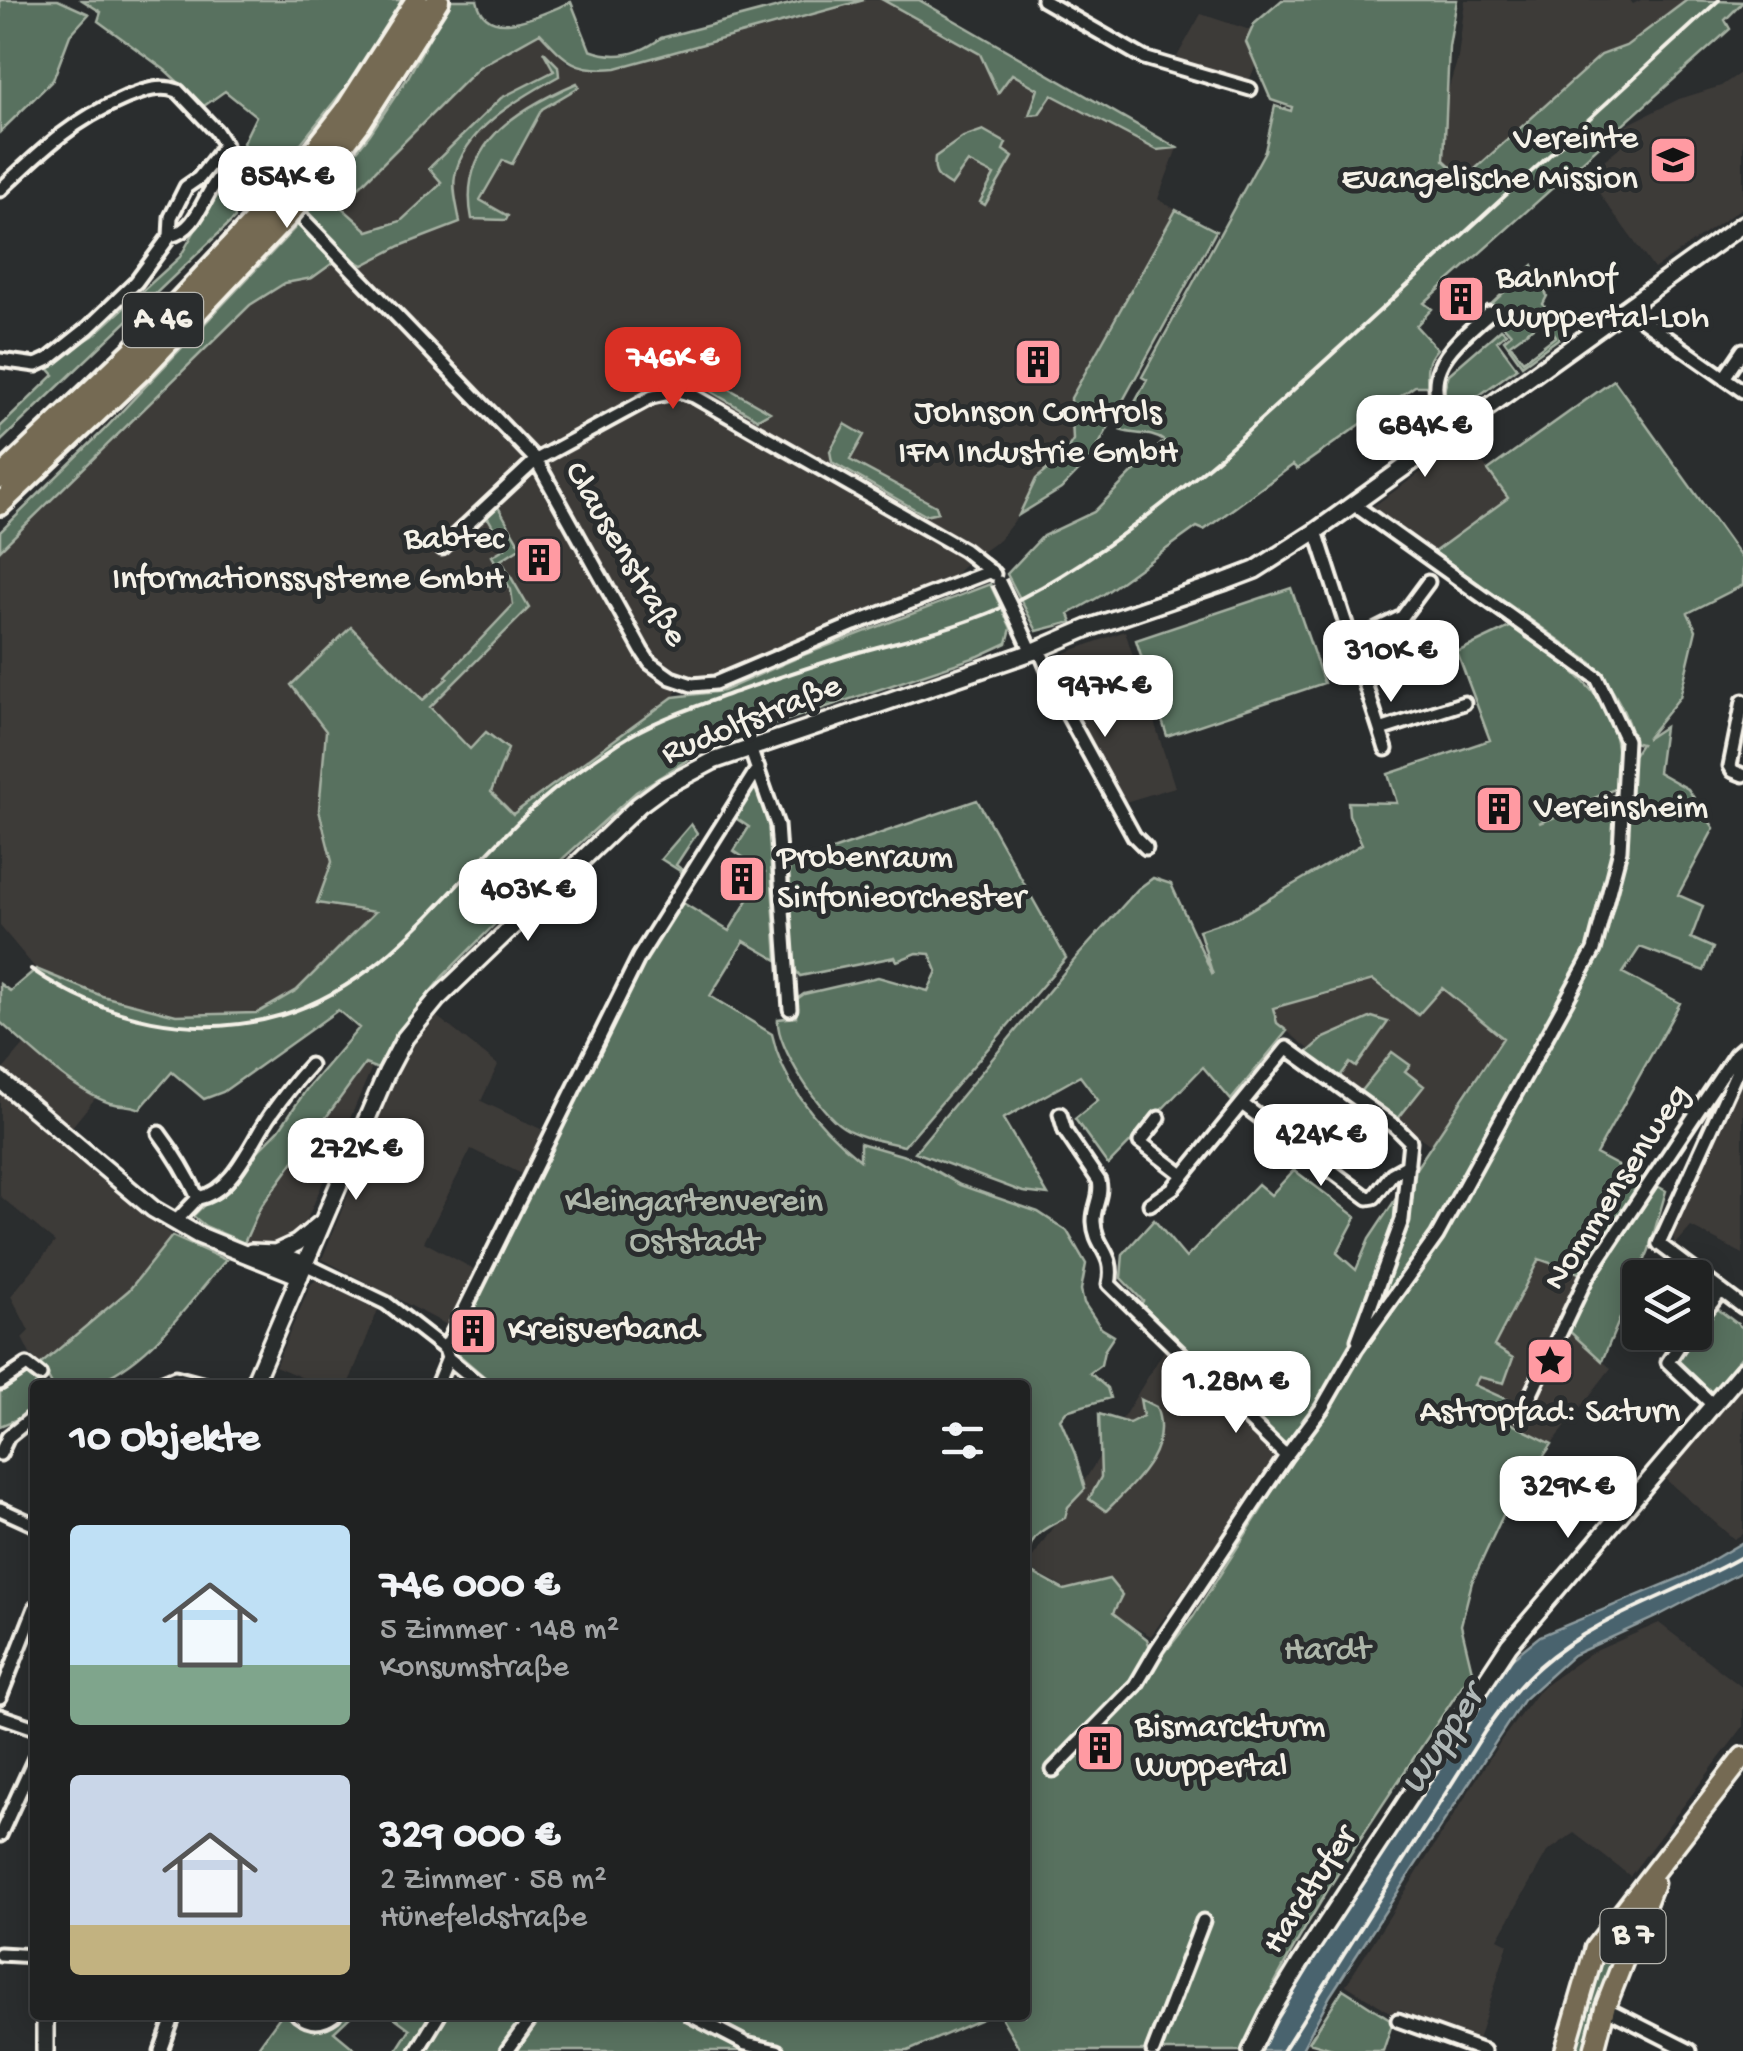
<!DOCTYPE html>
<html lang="de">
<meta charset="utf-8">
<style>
body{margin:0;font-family:"Gochi Hand",sans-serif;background:#282a2a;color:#f1f3f6;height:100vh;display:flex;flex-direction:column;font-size:38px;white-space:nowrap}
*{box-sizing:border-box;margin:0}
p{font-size:32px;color:#a2a4a5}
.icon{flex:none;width:55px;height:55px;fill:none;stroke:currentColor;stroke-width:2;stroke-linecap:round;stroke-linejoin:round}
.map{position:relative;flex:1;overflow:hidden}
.sheet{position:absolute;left:30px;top:1380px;width:1000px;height:640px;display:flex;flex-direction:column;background:#202222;border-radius:10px;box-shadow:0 5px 25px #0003,0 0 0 2px #3d3f40}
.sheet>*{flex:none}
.controls{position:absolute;left:1622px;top:1260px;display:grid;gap:20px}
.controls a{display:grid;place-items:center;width:90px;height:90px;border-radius:10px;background:#202222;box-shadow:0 5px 25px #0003,0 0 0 2px #3d3f40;font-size:50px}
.price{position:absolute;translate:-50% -85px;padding:0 22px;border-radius:20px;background:#fff;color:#222;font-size:32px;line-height:65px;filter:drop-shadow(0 2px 5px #0008)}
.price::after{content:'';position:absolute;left:50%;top:60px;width:30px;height:22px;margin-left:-15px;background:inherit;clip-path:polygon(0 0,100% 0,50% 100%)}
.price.on{background:#d93025;color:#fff}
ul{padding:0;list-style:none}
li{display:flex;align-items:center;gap:30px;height:250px;padding:0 40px}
li span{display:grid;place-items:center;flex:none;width:280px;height:200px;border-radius:10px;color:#555}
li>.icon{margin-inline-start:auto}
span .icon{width:120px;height:120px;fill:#fffc;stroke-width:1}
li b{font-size:42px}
h2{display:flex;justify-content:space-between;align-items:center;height:120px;padding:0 40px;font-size:42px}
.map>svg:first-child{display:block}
</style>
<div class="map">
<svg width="1743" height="2051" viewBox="0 0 1743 2051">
<rect width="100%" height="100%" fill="#2a2d2e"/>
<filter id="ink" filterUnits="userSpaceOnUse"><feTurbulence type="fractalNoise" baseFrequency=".01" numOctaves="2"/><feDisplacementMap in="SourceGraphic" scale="20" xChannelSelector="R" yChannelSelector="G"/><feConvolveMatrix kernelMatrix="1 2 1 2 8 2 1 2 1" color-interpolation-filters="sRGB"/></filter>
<g filter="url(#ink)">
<!-- built -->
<path fill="#3d3a38" d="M864,0H883L980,54L997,92L1011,73L1038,90L1030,115L1051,95L1157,150L1177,148L1158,199L1176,210L1071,398L1073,440L1062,457L1036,479L1019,515L999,540L961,567L955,578L736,668L704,677L687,675L673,697L513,815L491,792L470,749L351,628L291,685L326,730L319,810L332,862L376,911L297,990L257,1013L176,1015L102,996L36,969L0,926V550L3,545L161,391L163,393L340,206L479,67L540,33L568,63L590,69L616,68Z
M1465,0H1630L1633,4L1641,0H1687L1626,46L1601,55L1464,179L1444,161L1447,94L1458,58Z
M1201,14L1250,30L1247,39L1256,64L1249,81L1174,62Z
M1743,71V207L1654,269L1586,175L1621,146L1614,139L1627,125L1679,99L1721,86Z
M1466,440L1508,498L1434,552L1371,508Z
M1125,631L1175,787L1122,803L1076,712L1056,664L1060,655Z
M1373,980L1442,988L1503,1038L1464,1093L1432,1146L1306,1054L1309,1049L1277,1023L1272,1009Z
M435,1015L498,1065L481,1101L547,1132L524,1175L471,1149L424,1242L479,1272L451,1327L322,1259L394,1081L421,1031Z
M25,1044L79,1086L97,1096L71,1128L2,1071Z
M365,1064L372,1067L306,1222L299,1230L281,1241L244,1243L259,1208Z
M1743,1074V1254L1691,1227L1675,1245L1673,1233Z
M0,1094L172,1236L129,1290L41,1364L30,1354L22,1338L29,1331L11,1296L55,1242L0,1196Z
M1539,1259L1583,1274L1591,1283L1602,1361L1611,1368L1552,1444L1509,1422L1519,1404L1474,1386Z
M316,1280L378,1310L348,1385H319L275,1366L311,1284Z
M1165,1349L1278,1458L1151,1636L1026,1567L1088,1475Z
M1743,1386V1534L1734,1539L1664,1478Z
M1659,1623L1743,1688V1727L1630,1876L1574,1833L1547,1852L1498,1939L1508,1944L1477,2043L1419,2021L1400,2009L1395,2015L1346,1985L1502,1739L1540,1689L1589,1654Z"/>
<!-- green -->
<path fill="#59715e" stroke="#a6b1a3" stroke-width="2.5" d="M0,0H58L89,14L70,35L53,80L0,132Z
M82,0H403L370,57L277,173L248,152L243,143L256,116L225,91L204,106L165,70L98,21L101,12Z
M450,0H477C486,45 545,12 571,2L590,50C616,60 639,55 661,38L805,0H864L616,68C576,72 566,61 540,33L479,67L340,206L368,231L401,221L442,183L429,168L501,98L554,71L543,51L558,66L559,76C520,98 464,128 455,176C452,191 458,208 460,223L400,246L363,265L344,255L312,278L285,283L250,305L0,550V532L103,431L296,227L370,134L408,77Z
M883,0H919L1177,148L1157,150L1052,95L1039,114L1029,115L1038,89L1012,74L998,93L980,54Z
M1282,0H1457L1449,47L1444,160L1464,179L1601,55L1626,46L1687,0L1743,2L1725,20L1730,29L1424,303L1432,309L1416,326L1437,349C1426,361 1426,370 1428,386H1415L1297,469L1293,465L1204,530L1197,527L1104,594L1069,614L1072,622L1037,631L1007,574L1043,536L1094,512L1164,441C1150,431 1136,436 1120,430L1147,380L1142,377L1265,151L1275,106L1291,111L1292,107L1271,100L1246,42L1254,24Z
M577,83L579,87L542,109L512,164L503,160L480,200L508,216L506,220L472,219C457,144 517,109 577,83Z
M983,130L1006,143L1003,150L1013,157L985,205L980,202L994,175L968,162L951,186C937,178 933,174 935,157L963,137Z
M238,173H246L255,181V194L242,205L233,206L235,218L0,442V427L54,375L46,366L53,359L93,336L180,257L218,190Z
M1176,210L1216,231L1092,457L1061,489L1019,515L1036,479L1062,457L1073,440L1071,398Z
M1533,265L1547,296L1543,304L1546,309L1536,325L1510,344L1523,361L1556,336L1549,326L1554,320L1565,334L1522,365L1504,340L1511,334L1487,308Z
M1501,329L1506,333L1497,341L1517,368L1448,418L1443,394L1449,374Z
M677,354L731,382L728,388L770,412L758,419L705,388L675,380L670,363Z
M1614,380L1743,560V585L1688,613L1696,630L1680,697L1646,739L1664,727L1658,772L1688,789L1714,828L1678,895L1703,906L1691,938L1713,948L1704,971L1640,947L1623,973L1680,1003L1596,1154L1666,1191L1649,1250L1602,1361L1568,1330L1591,1283L1582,1274L1539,1259L1494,1346L1513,1358L1504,1383L1479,1377L1474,1385L1519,1405L1510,1423L1552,1444L1504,1513L1472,1582L1461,1625L1472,1671C1391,1794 1301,1916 1242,2051H1021L1000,2015H1025V1385H494L451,1348L645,956L678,900L729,931L765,872L734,851L749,827L734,817L749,791L756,788L768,821L777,960L744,941L710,996L772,1034C783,1086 819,1127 860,1160V1143L915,1159L960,1185L1038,1212L1067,1231L1086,1264L1081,1290L1084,1303L1101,1328L1114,1336L1104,1351L1101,1365L1090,1373L1107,1388L1110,1398L1066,1411L1060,1419L1075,1454L1085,1489L1068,1507L1065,1518C1050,1526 1033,1532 1029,1551C1027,1561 1031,1565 1026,1575L1033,1573L1064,1590L1109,1579L1122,1595L1113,1613L1147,1639L1156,1664L1193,1617L1263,1507L1293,1453L1292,1436L1283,1445L1141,1304L1143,1301L1121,1278L1123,1254L1154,1220L1186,1258L1258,1184L1271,1195L1294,1170L1356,1217L1337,1253L1356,1270L1369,1239L1503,1038L1442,988L1418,1015L1373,980L1273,1008L1277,1023L1287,1031L1231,1100L1203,1067L1108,1165L1075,1119L1098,1100L1080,1076L1003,1119L1048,1195L1023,1192L915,1152L1076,958L1138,889L1153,878L1171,884L1213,975L1199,930L1238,917L1362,844L1349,815L1348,802L1397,803L1388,774L1490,740L1457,652L1512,626C1575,671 1628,701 1617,788L1539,823L1628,790L1633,756L1641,744L1633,742C1628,713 1611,685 1592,663L1434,552L1508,498L1488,470Z
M845,424L864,435L850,460L936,506L938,512L925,515L832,462L830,451Z
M497,505L521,547L501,560L529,608L430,707L470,749L486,732L508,749L491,792L513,814L673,697L723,691L801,656L990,584L1011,628L1007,643L979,656L710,746L636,792L535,884L443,976L394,1037L378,1069L365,1064L260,1208L244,1243L205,1226L193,1216L279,1130L306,1090L359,1028L338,1010L223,1092L204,1099L172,1072L140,1109C130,1104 120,1106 110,1103C73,1091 29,1047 0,1022V984L10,991L36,969L102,996L176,1015L257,1013L297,990L375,912L317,903L332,862L319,810L326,731L291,685L351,627L423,700L448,678L446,676L513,605L511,590L492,556L505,548L488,518L475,526Z
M1291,588L1324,683L1167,736L1136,640Z
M977,800L1066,958L904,1146C884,1141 860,1138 843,1127C821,1114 775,1045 778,1019L796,1017L797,999L804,994L878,977L928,991L937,971L930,954L917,953L897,961L895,957L800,976L794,968L789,865Z
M691,824L697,833L676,865L684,871L683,873L661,859Z
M1372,1017L1388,1022L1356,1067L1350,1063L1338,1079L1306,1054L1324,1038Z
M1392,1052L1410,1065L1405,1071L1424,1086L1397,1120L1360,1092Z
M172,1236L226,1260C187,1304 151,1362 92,1384C81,1388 64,1385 52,1385L41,1364L129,1290Z
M1715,1307L1743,1328V1355L1710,1393L1683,1370L1677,1358Z
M25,1374H30L39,1385H35V1412L0,1426V1392Z
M1140,1399L1156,1407C1173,1450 1134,1483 1106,1511L1089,1499L1101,1477L1099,1414L1129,1423L1143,1416Z
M1625,1923L1629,1928L1603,1992L1584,2051H1572L1599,1955Z
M1343,1989L1393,2021L1383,2051H1339L1309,2042Z
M281,2015C295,2017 304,2031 321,2028C333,2026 339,2015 352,2015L334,2032L357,2051H255Z
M391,2015H991L908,2051H396L410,2029Z"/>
<!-- water -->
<path fill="#4a636e" stroke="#8e9c9f" stroke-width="2.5" d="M1743,1542V1571L1656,1617L1573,1655L1523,1700L1330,1996L1301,2051H1259L1310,1965L1431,1775L1510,1660L1540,1636L1687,1575Z"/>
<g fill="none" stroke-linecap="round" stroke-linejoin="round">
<!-- street casing -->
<g stroke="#f4f1e8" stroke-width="19">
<path id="street" d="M1043,0L1144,58L1250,89
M0,190C41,151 72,120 125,98C143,91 160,84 178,91L216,131L225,145L199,178L186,187L171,217L170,236L136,282L88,328L49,359L36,365L0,360
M170,236C207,227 203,174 241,162L251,165L536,460L642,651L650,663L671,678L692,685L715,683L854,624L991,571
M1625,308L1743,391
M1724,378L1743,350
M1453,432C1415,375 1446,351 1489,313
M1316,531L1380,730
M442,548L536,460L652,397L679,391L694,396L964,550L994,574
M1017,619L1032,652
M1352,642L1402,617L1428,582
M1039,649L1064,708L1134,836L1146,848
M1743,701L1730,766L1733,771L1743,775
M750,748L777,825L790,1009
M1386,749L1380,730L1464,703
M1743,1058L1659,1244L1743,1307
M1242,1104L1368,1198L1374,1197L1392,1174L1408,1165
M1060,1114L1065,1131L1099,1181C1103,1196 1093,1207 1094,1222C1095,1248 1116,1253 1109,1284L1286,1456
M1159,1118L1140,1142L1183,1175
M159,1133C174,1153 187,1174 198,1198L175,1222
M198,1198C233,1192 251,1142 270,1115C282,1098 295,1081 310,1065
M1150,1204L1173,1188L1287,1048L1396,1127L1410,1141L1402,1220L1358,1340
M305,1264L386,1303L445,1349L448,1358L481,1385
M1695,1324L1721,1291
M1688,1332L1668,1362L1713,1405
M445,1349L639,957L758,768
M0,1383L27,1365L40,1375
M156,1385L175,1377L205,1385
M437,1385L448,1358
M1521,1415L1587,1277L1735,1055L1743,1048
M0,1454L8,1437L35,1415
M0,1509L35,1525
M0,1697L35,1608
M0,1716L35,1728
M1053,1770L1136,1685L1157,1649L1286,1456L1322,1408L1356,1349L1437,1236L1594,950L1620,850L1626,740L1597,678L1353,504
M0,1835L35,1758
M0,1954L35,1956
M1605,2008L1690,2051
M298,2015C310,2024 322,2024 334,2015
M690,2015L746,2044L777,2051
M1398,2020L1484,2051
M161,2051L174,2015
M417,2051L439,2015
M507,2051L533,2015
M1153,2051L1203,1921"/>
</g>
<!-- secondary casing -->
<g stroke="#f4f1e8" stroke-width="22">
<path id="secondary" d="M0,1080L153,1209L198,1235L300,1276
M251,1252L275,1253L305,1264
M275,1253L297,1243L321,1223
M253,1385L387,1072L405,1038L437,999L639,805L662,788L713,761L1032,652L1088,628L1226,581L1255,570L1316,531L1743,224
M45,2015V2051
M1251,2051L1268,2016L1301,1962L1509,1645L1743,1370"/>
</g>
<!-- primary casing -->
<g stroke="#f4f1e8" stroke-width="25">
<path id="primary" d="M1565,2051L1595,1948L1743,1757
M1594,2051L1605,2008L1654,1883"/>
</g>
<!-- highway casing -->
<g stroke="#f4f1e8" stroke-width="28">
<path id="highway" d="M287,186L345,112L417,0
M301,199L359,124L438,0
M0,478L131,353L273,202
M0,504L144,367L287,216"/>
</g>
<!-- street -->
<use href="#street" stroke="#2a2d2e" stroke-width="11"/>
<!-- secondary -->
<use href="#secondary" stroke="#2a2d2e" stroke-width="15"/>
<!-- primary -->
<use href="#primary" stroke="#746b52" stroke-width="18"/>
<!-- highway -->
<use href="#highway" stroke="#746b52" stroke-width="20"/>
<!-- rail -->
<path stroke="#f4f1e8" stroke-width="4" d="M31,969C104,1020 196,1041 282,1015C382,984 437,902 508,832C541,798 580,768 620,742C654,720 692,708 730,694C771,680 811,666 852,654C894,642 936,633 976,618C1059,588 1153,514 1221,456L1719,0
M1283,2051L1485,1731C1502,1707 1518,1685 1540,1666C1598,1615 1677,1594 1743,1556"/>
<!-- street-bridge casing -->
<g stroke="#f4f1e8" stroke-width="19" stroke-linecap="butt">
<path id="street-bridge" d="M999,582L1017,619"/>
</g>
<!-- highway-bridge casing -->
<g stroke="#f4f1e8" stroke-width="28" stroke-linecap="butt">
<path id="highway-bridge" d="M273,202L287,186
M287,216L301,199"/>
</g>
<!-- street-bridge -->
<use href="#street-bridge" stroke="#2a2d2e" stroke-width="11"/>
<!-- highway-bridge -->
<use href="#highway-bridge" stroke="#746b52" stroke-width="20"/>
</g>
</g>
<!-- icons -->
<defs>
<g id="university-square" transform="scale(2.5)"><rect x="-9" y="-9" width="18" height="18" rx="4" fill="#ff9aa2" stroke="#2a2d2e"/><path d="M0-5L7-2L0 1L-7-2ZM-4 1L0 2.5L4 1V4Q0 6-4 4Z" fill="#111"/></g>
<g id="building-square" transform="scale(2.5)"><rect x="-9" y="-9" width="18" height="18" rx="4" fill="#ff9aa2" stroke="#2a2d2e"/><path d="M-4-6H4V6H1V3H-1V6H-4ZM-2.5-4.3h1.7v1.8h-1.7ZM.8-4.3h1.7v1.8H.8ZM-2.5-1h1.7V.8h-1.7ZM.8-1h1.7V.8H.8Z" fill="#111"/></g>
<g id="sight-square" transform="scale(2.5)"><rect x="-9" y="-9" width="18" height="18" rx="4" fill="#ff9aa2" stroke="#2a2d2e"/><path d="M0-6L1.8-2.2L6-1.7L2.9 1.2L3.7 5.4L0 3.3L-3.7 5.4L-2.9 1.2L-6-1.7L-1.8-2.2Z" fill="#111"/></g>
</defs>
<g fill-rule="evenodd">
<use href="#university-square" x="1673" y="160"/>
<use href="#building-square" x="1461" y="299"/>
<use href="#building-square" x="1038" y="362"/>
<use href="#building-square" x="539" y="560"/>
<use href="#building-square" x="1499" y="809"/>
<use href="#building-square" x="742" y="879"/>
<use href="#building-square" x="473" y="1331"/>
<use href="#sight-square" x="1550" y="1361"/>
<use href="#building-square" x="1100" y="1748"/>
</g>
<g text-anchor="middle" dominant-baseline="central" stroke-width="10" stroke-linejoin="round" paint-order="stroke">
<!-- shield labels -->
<g fill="#2a2d2e" stroke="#b7b6b0" stroke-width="2.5">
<rect x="123" y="293" width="80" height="54" rx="8"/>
<rect x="1600.5" y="1909" width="65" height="54" rx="8"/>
</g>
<g font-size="32" font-weight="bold" fill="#f4f1e8">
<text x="163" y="320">A 46</text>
<text x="1633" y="1936">B 7</text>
</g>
<!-- poi labels -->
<g font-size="35" fill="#f4f1e8" stroke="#2a2d2e" text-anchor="start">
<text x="1638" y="140" text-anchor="end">Vereinte<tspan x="1638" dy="40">Evangelische Mission</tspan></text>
<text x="1496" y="279">Bahnhof<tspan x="1496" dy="40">Wuppertal-Loh</tspan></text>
<text x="1038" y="414" text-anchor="middle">Johnson Controls<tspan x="1038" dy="40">IFM Industrie GmbH</tspan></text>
<text x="504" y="540" text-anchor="end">Babtec<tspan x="504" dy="40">Informationssysteme GmbH</tspan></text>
<text x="1534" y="809">Vereinsheim</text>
<text x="777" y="859">Probenraum<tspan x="777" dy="40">Sinfonieorchester</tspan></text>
<text x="508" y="1331">Kreisverband</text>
<text x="1550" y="1413" text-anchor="middle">Astropfad: Saturn</text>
<text x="1135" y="1728">Bismarckturm<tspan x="1135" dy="40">Wuppertal</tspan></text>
</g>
<!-- street labels -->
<g font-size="35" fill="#f4f1e8" stroke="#2a2d2e">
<text transform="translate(624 555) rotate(59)">Clausenstraße</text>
<text transform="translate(752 721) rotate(-22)">Rudolfstraße</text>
<text transform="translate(1618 1188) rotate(-57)">Nommensenweg</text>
<text transform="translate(1311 1891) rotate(-57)">Hardtufer</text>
</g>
<!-- park labels -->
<g font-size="35" fill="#aeb7aa" stroke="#2a2d2e">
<text x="694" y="1203">Kleingartenverein<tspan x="694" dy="40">Oststadt</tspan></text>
<text x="1327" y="1651">Hardt</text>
</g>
<!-- water labels -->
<g font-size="38" font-style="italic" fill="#b0b8b7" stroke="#2a2d2e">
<text transform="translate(1444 1741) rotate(-57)">Wupper</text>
</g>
</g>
</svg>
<div class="controls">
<a><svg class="icon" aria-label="layers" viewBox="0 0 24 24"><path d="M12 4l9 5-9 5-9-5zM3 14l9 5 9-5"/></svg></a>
</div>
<b class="price" style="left:287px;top:231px">854K €</b>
<b class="price on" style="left:673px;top:412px">746K €</b>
<b class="price" style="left:1425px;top:480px">684K €</b>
<b class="price" style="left:1391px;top:705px">310K €</b>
<b class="price" style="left:1105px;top:740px">947K €</b>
<b class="price" style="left:528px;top:944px">403K €</b>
<b class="price" style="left:1321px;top:1189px">424K €</b>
<b class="price" style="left:356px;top:1203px">272K €</b>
<b class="price" style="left:1236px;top:1436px">1.28M €</b>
<b class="price" style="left:1568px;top:1541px">329K €</b>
<section class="sheet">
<h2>10 Objekte<svg class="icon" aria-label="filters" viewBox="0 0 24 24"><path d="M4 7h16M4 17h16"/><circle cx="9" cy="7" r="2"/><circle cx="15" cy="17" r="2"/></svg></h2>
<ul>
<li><span style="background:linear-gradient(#bfe0f5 70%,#7fa58c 0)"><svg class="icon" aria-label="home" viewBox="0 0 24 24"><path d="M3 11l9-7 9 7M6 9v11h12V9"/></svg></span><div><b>746 000 €</b><p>5 Zimmer · 148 m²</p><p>Konsumstraße</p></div></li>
<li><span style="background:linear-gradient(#c9d6e8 75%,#c2b280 0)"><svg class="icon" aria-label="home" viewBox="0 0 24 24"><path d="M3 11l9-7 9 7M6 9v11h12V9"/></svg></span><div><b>329 000 €</b><p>2 Zimmer · 58 m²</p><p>Hünefeldstraße</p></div></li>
</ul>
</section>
</div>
